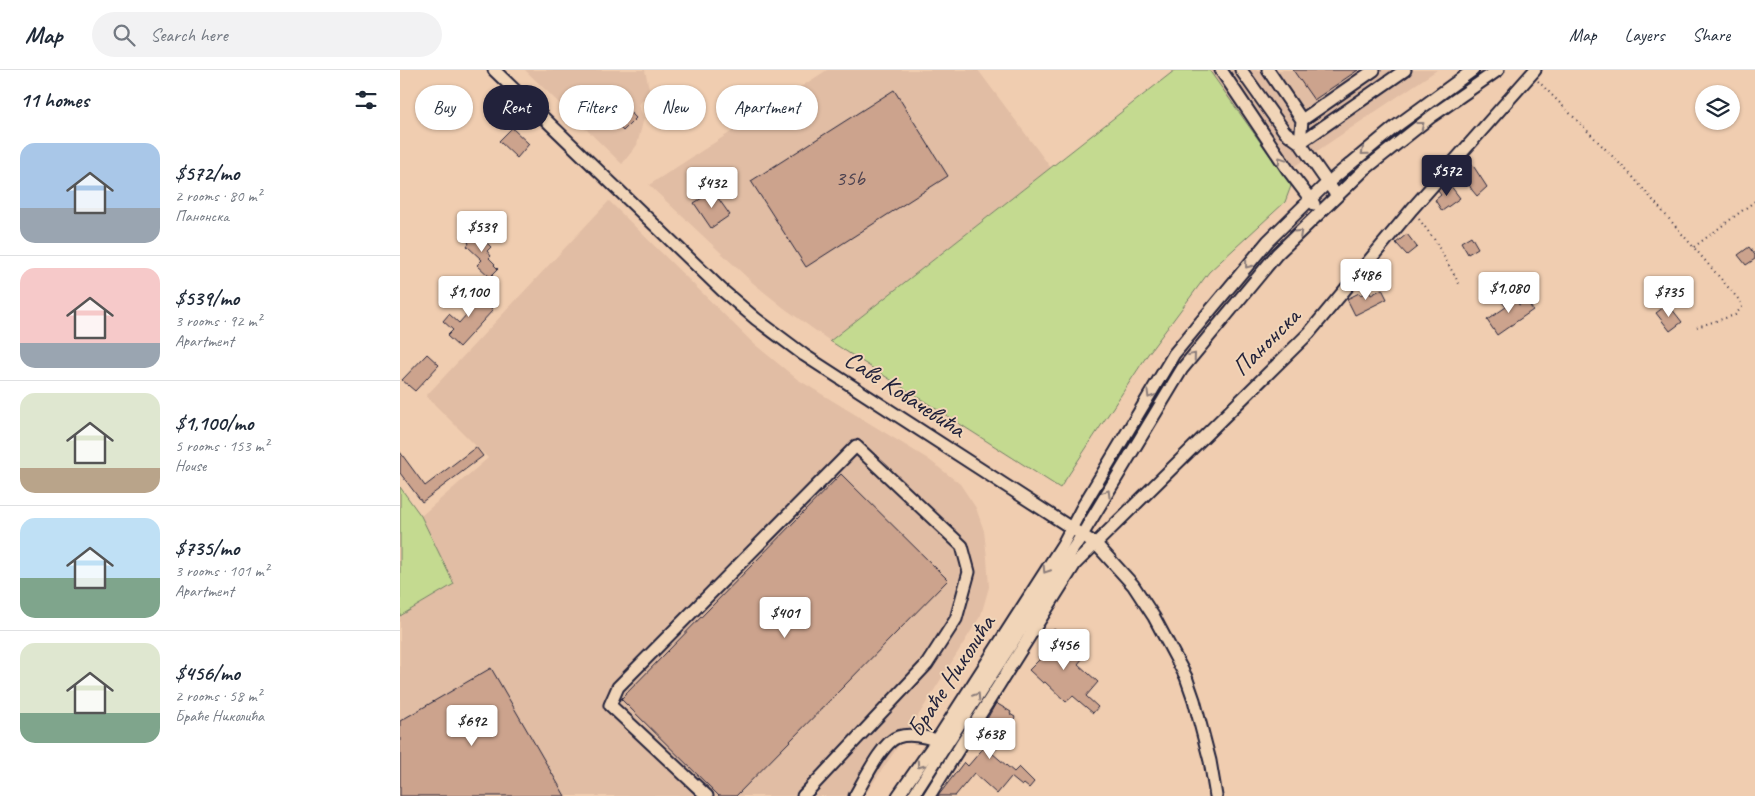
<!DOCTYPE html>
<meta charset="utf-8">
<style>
body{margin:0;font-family:Caveat,sans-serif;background:#f2f2f3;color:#1f2937;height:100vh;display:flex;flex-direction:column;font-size:19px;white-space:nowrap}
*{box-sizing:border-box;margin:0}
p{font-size:16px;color:#747a83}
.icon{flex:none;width:28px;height:28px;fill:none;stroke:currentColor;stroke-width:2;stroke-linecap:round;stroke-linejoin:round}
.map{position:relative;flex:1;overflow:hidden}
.drawer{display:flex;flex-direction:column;background:#fff;width:400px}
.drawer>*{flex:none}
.top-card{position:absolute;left:15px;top:15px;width:475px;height:45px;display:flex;gap:10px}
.fabs{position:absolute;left:1295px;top:15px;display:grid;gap:10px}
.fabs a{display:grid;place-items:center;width:45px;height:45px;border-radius:50%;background:#fff;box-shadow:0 1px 4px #0004;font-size:25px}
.price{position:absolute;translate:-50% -42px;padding:0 11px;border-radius:5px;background:#fff;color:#222;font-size:16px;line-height:32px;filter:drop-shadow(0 1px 2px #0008)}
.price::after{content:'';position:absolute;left:50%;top:30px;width:15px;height:11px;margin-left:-8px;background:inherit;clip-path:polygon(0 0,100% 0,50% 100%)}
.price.on{background:#22223b;color:#fff}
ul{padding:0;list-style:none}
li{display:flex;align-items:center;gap:15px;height:125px;padding:0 20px}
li+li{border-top:1px solid #e0e1e3}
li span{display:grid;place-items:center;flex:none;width:140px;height:100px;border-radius:15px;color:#555}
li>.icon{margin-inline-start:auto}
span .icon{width:60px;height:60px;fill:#fffc;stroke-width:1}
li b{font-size:21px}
h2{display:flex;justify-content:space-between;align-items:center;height:60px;padding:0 20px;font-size:21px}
.chip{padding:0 18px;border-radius:22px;background:#fff;box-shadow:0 1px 4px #0004;font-size:18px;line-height:45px}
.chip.on{background:#22223b;color:#fff}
header{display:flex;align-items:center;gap:30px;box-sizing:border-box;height:70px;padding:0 25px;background:#fff;border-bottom:1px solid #e0e1e3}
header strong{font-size:24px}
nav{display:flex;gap:28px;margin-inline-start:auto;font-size:18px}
.search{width:350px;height:45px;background:#f2f2f3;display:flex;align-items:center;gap:12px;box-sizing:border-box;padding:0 18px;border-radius:28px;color:#747a83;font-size:19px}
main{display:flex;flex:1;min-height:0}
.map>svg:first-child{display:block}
</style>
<header>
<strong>Map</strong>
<div class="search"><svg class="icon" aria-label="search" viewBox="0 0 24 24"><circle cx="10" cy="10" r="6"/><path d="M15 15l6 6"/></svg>Search here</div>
<nav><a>Map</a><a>Layers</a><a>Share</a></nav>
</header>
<main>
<section class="drawer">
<h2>11 homes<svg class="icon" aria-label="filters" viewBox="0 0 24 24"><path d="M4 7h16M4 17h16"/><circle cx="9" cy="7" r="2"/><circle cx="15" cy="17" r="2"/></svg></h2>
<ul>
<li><span style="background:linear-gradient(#a9c7e8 65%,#9aa5b1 0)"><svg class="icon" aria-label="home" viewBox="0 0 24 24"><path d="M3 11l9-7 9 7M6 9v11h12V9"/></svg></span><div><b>$572/mo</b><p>2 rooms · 80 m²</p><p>Панонска</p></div></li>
<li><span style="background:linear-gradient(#f6c9c9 75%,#9aa5b1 0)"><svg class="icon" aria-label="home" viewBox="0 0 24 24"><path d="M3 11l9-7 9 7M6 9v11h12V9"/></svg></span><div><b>$539/mo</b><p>3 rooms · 92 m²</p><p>Apartment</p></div></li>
<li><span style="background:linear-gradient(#dfe7d0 75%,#b9a48a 0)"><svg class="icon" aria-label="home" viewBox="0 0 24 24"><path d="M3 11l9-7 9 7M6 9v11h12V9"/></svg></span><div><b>$1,100/mo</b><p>5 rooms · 153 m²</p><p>House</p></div></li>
<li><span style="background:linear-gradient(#bfe0f5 60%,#7fa58c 0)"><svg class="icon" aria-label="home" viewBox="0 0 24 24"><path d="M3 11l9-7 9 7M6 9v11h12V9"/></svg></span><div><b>$735/mo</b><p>3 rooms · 101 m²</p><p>Apartment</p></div></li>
<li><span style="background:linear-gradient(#dfe7d0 70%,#7fa58c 0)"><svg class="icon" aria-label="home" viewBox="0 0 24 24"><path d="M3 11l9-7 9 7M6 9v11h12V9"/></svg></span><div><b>$456/mo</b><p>2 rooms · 58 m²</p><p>Браће Николића</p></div></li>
</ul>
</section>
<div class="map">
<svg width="1355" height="726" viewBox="0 0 1355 726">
<rect width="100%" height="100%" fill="#f0cdb0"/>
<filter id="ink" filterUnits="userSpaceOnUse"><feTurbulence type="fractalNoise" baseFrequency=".02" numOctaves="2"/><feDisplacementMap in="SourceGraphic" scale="10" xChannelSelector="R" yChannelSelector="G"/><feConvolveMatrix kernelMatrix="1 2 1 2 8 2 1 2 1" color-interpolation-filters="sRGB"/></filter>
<g filter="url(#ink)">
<!-- built -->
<path fill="#e1bda4" d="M125,0H245L250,23L238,35L244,48L237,75L222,94Z
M427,0H578L651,98L430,271L384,238L353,213L249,115Z
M809,0H1037L883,104Z
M209,131L353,273L397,309L528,389L560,414L576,438L584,461L587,488L589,517L581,545L508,662L464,726H0V546L53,514L21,446L88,388L26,326Z"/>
<!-- green -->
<path fill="#c4da90" stroke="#737e66" d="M775,0H809L883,104L891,116L885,132L809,202L748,284L660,418L430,271Z
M0,417L21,446L54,514L0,546Z"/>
<!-- building -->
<path fill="#cca38d" stroke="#22223b" d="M893,0H958L914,30Z
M494,20L548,106L406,197L351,111Z
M215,26L236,48L223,61L202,39Z
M112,58L129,74L117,88L99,71Z
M1072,94L1087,117L1077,126L1072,120L1061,101Z
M1047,111L1060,128L1042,141L1035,130L1041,125L1038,121Z
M313,121L330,145L311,158L294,133Z
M74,160L91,177L87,181L91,186L89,188L95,194L94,195L98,199L90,207L77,195L82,190L67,176L69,173L65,169Z
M1007,164L1017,177L1007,185L996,173Z
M1071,166L1078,178L1068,184L1061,172Z
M1349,177L1355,185V189L1346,195L1338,185Z
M72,217L87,230L85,232L93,240L59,277L47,266L53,260L43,251L49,244L59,253L75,235L64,226Z
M982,219L987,229L955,245L947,229L959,223L960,225L969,221L971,225Z
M1111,222L1119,235L1126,230L1133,240L1097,265L1087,250L1106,237L1100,229Z
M1268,234L1282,252L1270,261L1256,243Z
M27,284L39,295L15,321L2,310Z
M76,377L83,386L22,432L0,403V382L25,416Z
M441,404L548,510L336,726H319L221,629Z
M654,559L660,564L662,562L672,571L668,575L683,588L678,594L698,612L686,626L698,637L693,643L673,626L666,632L645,612L643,613L629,600L640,589L638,587L649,569L647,567Z
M91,598L165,726H0V651Z
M596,633L611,642L610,644L615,647L605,666L608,668L592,683L614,702L619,697L634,712L629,718L624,714L622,716L611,707L597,724L574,703L555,726H538L564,692L568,696L592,668L584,661L593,653L587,649Z"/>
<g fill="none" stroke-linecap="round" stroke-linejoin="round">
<!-- minor casing -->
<g stroke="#22223b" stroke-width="15">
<path id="minor" d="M94,0L322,220L356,249L404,285L696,474L733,515L754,547L786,607L794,630L810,691L816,726
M821,0L888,100L914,134
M841,0L885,62L900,73L1005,0
M868,0L902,50
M937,126L900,73L902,50L974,0
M307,726L210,635L218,617L456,376L562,476L569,502L556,549L527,594L403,726
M455,726C464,711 482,672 498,667C510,663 525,667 537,670
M498,726L537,670L663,474L683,436L774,284L868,171L924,116L995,57L1073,0
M513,726L682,465L782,299L877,184L964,100L1032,46L1098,0
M529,726L675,494L909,263L1012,139L1135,0"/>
</g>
<!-- path -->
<path stroke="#22223b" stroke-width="2" stroke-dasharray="1 4" stroke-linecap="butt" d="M1138,11L1232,106L1340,231L1342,237L1335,245L1297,257
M1019,149L1034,169L1061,217
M1294,177L1355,131"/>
<!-- minor -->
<use href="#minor" stroke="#f1d5b8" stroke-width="11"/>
</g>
<!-- one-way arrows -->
<defs><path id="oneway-chevron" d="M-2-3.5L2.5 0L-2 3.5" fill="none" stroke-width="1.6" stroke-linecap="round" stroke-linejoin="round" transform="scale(1.25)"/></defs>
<g stroke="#8a7c7a">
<use href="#oneway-chevron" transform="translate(1021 55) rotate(-38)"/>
<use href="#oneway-chevron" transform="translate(964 82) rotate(140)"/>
<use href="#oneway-chevron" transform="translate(881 90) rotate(-124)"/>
<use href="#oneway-chevron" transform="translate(899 163) rotate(-44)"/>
<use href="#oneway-chevron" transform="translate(848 195) rotate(129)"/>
<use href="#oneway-chevron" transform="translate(793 286) rotate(-50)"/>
<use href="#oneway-chevron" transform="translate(750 325) rotate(121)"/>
<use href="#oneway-chevron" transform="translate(707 423) rotate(-59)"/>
<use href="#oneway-chevron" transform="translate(646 500) rotate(123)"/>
<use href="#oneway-chevron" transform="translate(577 626) rotate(-57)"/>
<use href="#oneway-chevron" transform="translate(520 695) rotate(125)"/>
</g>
</g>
<g text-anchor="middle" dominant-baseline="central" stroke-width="4" stroke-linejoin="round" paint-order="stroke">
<!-- number labels -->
<g font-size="22" fill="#4c4250">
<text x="450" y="108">35b</text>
</g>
<!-- street labels -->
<g font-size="25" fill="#22223b" stroke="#f1d5b8">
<text transform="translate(866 272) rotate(-45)">Панонска</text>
<text transform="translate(505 324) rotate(33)">Саве Ковачевића</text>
<text transform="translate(551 606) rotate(-57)">Браће Николића</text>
</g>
</g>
</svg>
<div class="fabs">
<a><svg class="icon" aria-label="layers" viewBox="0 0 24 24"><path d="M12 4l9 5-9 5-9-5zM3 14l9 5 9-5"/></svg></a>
</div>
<b class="price on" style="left:1047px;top:127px">$572</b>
<b class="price" style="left:312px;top:139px">$432</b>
<b class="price" style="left:82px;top:183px">$539</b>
<b class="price" style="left:966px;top:231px">$486</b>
<b class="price" style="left:1109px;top:244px">$1,080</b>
<b class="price" style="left:69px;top:248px">$1,100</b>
<b class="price" style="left:1269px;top:248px">$735</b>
<b class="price" style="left:385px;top:569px">$401</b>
<b class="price" style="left:664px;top:601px">$456</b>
<b class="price" style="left:72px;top:677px">$692</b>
<b class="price" style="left:590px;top:690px">$638</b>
<div class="top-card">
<a class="chip">Buy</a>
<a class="chip on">Rent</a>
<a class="chip">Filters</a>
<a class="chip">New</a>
<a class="chip">Apartment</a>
</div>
</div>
</main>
